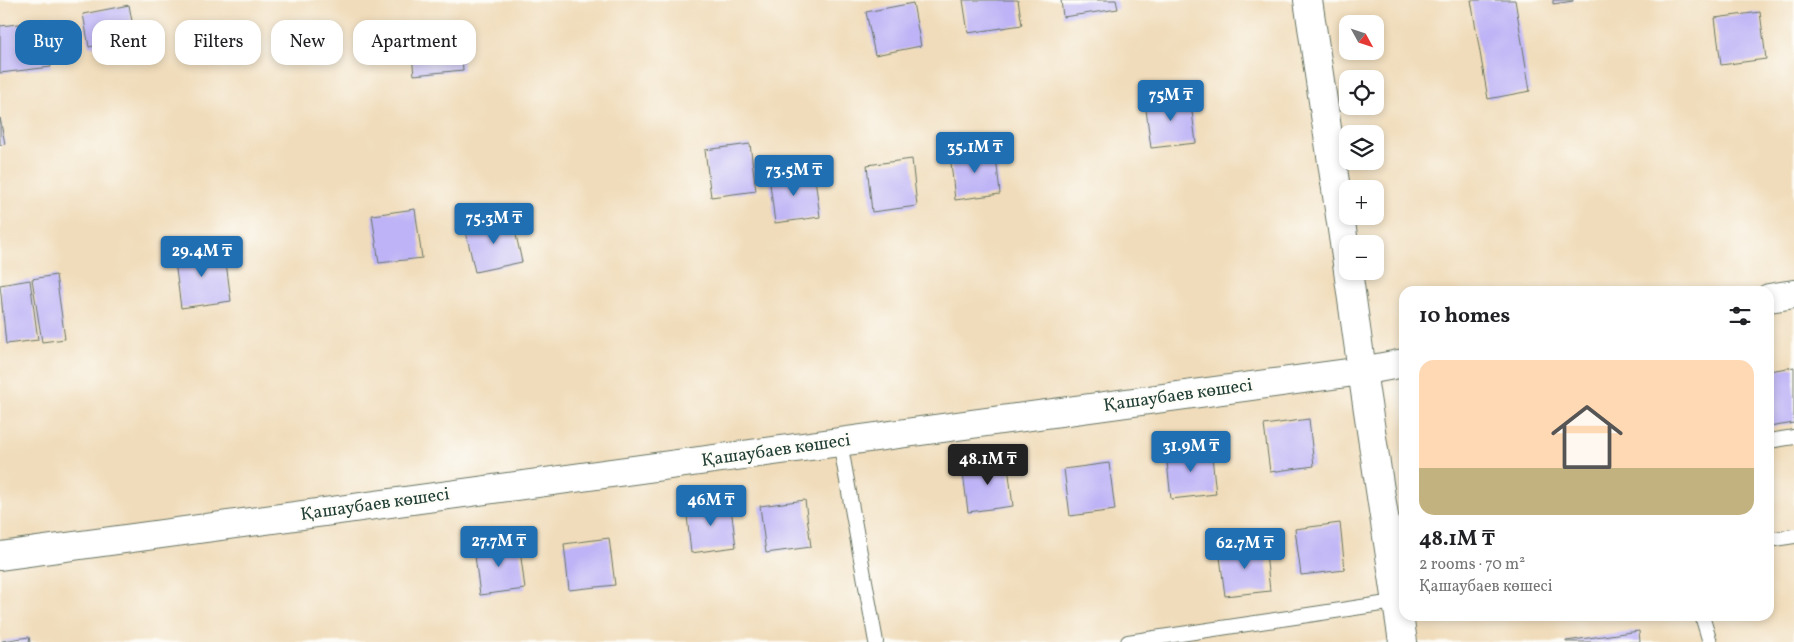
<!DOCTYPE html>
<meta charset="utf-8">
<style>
body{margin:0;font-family:Vollkorn,serif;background:#f2f2f2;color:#202124;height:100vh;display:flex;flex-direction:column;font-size:19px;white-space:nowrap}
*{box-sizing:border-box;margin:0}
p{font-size:16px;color:#757577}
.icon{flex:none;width:28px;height:28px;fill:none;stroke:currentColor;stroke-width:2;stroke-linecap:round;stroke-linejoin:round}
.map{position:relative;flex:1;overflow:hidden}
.side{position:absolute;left:1399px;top:286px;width:375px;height:335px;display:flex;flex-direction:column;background:#fff;border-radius:15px;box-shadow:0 2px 8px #0003}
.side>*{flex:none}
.guide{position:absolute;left:15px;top:20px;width:475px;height:45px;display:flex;gap:10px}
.needle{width:32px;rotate:130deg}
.fabs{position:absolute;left:1339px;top:15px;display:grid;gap:10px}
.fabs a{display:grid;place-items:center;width:45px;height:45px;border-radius:10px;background:#fff;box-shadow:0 2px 8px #0003;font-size:25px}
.price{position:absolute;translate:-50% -42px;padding:0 11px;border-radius:5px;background:#1f6fb2;color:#fff;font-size:16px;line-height:32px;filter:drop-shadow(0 1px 2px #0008)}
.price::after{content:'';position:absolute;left:50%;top:30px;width:15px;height:11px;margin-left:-8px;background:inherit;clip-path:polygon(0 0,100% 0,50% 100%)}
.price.active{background:#222;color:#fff}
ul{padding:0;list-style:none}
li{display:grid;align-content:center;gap:10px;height:265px;padding:0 20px}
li+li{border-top:1px solid #e0e0e0}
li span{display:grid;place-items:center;height:155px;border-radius:15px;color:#555}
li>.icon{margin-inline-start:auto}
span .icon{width:90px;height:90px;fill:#fffc;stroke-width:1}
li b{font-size:21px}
h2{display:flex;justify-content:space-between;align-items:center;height:60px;padding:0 20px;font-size:21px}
.pill{padding:0 18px;border-radius:15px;background:#fff;box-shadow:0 2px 8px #0003;font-size:18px;line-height:45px}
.pill.active{background:#1f6fb2;color:#fff}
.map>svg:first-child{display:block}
</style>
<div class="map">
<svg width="1794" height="642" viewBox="0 0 1794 642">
<rect width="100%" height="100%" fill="#fdfcf7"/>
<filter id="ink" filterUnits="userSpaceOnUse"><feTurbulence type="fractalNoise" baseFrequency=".02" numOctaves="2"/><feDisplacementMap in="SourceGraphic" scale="10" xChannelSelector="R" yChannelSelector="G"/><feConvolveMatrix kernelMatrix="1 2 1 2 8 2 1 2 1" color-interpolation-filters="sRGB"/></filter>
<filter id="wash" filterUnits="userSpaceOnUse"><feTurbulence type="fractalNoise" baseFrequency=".0096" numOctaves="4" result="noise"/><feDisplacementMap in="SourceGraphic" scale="20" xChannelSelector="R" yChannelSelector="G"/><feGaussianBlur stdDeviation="1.12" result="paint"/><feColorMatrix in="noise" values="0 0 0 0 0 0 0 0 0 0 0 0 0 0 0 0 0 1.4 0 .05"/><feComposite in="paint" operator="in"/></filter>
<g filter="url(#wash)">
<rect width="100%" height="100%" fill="#f0dcba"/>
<g id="blocks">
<!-- building -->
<path fill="#bdb3f6" d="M963,0H1018L1022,25L968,33Z
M1061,0H1116L1118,9L1063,17Z
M1471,0H1515L1530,91L1488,99Z
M1553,0H1573V1L1553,4Z
M913,3L921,46L875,55L866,12Z
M129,5L135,38L89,47L83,14Z
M1760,12L1766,59L1721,65L1715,18Z
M46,21L51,67L0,73V26Z
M459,22L463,70L414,75L409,27Z
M1190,96L1196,143L1151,148L1145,102Z
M0,118L5,144L0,145Z
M750,144L756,191L711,197L705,150Z
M995,147L1000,194L955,200L950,153Z
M912,159L917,206L872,212L867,165Z
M814,170L820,217L775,223L769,176Z
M415,209L422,258L379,263L372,215Z
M512,217L522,262L475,272L465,228Z
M224,247L231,301L181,308L174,254Z
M56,275L65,339L42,342L32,279Z
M30,280L38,340L6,344L0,285Z
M1794,367V423L1769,427V371Z
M1309,419L1314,466L1270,472L1264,425Z
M1211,447L1216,494L1171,499L1166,453Z
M1007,459L1013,506L968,512L962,465Z
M1109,463L1115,510L1070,516L1064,469Z
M730,500L736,547L691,553L686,506Z
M805,500L811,547L766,553L760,506Z
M1340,523L1345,570L1301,575L1295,529Z
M609,538L615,585L569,590L564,544Z
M519,542L525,589L480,595L474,548Z
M1265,544L1270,591L1225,596L1219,549Z
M1639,631L1640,642H1566V641Z
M29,637L30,642H2V641Z"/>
</g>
</g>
<g filter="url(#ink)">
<use href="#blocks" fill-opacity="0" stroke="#687563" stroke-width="1"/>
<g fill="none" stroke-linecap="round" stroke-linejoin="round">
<!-- service casing -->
<g stroke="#687563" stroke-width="16">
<path id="service" d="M1769,441L1794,437
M840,442L876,642
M1769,540L1794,536
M1702,616L1710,642
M1128,642L1401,601"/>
</g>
<!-- minor casing -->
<g stroke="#687563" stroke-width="30">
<path id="minor" d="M1308,0L1348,270
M1348,271L1362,371"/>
</g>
<!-- tertiary casing -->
<g stroke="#687563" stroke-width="30">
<path id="tertiary" d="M1769,298L1794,294
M1362,371L1403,642
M0,556L1362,371L1404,363"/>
</g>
<!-- service -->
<use href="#service" stroke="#fff" stroke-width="14"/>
<!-- minor -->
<use href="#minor" stroke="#fff" stroke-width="28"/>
<!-- tertiary -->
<use href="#tertiary" stroke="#fff" stroke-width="28"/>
</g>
</g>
<g text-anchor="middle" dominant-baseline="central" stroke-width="4.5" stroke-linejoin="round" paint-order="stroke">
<!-- street labels -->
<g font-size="18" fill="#1f3d34" stroke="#fdfcf7">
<text transform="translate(1178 396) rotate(-8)">Қашаубаев көшесі</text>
<text transform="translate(776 451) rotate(-8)">Қашаубаев көшесі</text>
<text transform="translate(375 505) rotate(-8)">Қашаубаев көшесі</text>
</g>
</g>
</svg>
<div class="fabs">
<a><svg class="needle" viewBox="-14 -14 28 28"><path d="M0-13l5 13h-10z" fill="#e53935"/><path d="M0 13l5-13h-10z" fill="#757577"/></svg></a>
<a><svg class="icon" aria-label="locate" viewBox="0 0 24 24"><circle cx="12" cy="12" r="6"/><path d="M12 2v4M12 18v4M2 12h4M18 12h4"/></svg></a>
<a><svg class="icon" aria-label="layers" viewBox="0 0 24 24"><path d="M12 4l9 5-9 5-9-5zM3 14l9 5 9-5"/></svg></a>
<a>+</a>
<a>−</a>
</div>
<b class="price" style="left:1171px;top:122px">75M ₸</b>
<b class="price" style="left:975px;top:174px">35.1M ₸</b>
<b class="price" style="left:794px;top:197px">73.5M ₸</b>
<b class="price" style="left:494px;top:245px">75.3M ₸</b>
<b class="price" style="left:202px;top:278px">29.4M ₸</b>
<b class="price" style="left:1191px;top:473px">31.9M ₸</b>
<b class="price active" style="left:988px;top:486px">48.1M ₸</b>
<b class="price" style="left:711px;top:527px">46M ₸</b>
<b class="price" style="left:499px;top:568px">27.7M ₸</b>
<b class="price" style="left:1245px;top:570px">62.7M ₸</b>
<div class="guide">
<a class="pill active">Buy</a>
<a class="pill">Rent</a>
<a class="pill">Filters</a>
<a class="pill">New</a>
<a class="pill">Apartment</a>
</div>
<section class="side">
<h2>10 homes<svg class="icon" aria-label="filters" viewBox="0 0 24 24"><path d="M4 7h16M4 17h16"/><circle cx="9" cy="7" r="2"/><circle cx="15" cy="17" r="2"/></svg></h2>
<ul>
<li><span style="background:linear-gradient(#ffd9b3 70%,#c2b280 0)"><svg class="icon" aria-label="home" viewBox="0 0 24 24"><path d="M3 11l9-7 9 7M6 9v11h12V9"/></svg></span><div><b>48.1M ₸</b><p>2 rooms · 70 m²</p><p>Қашаубаев көшесі</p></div></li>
</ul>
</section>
</div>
